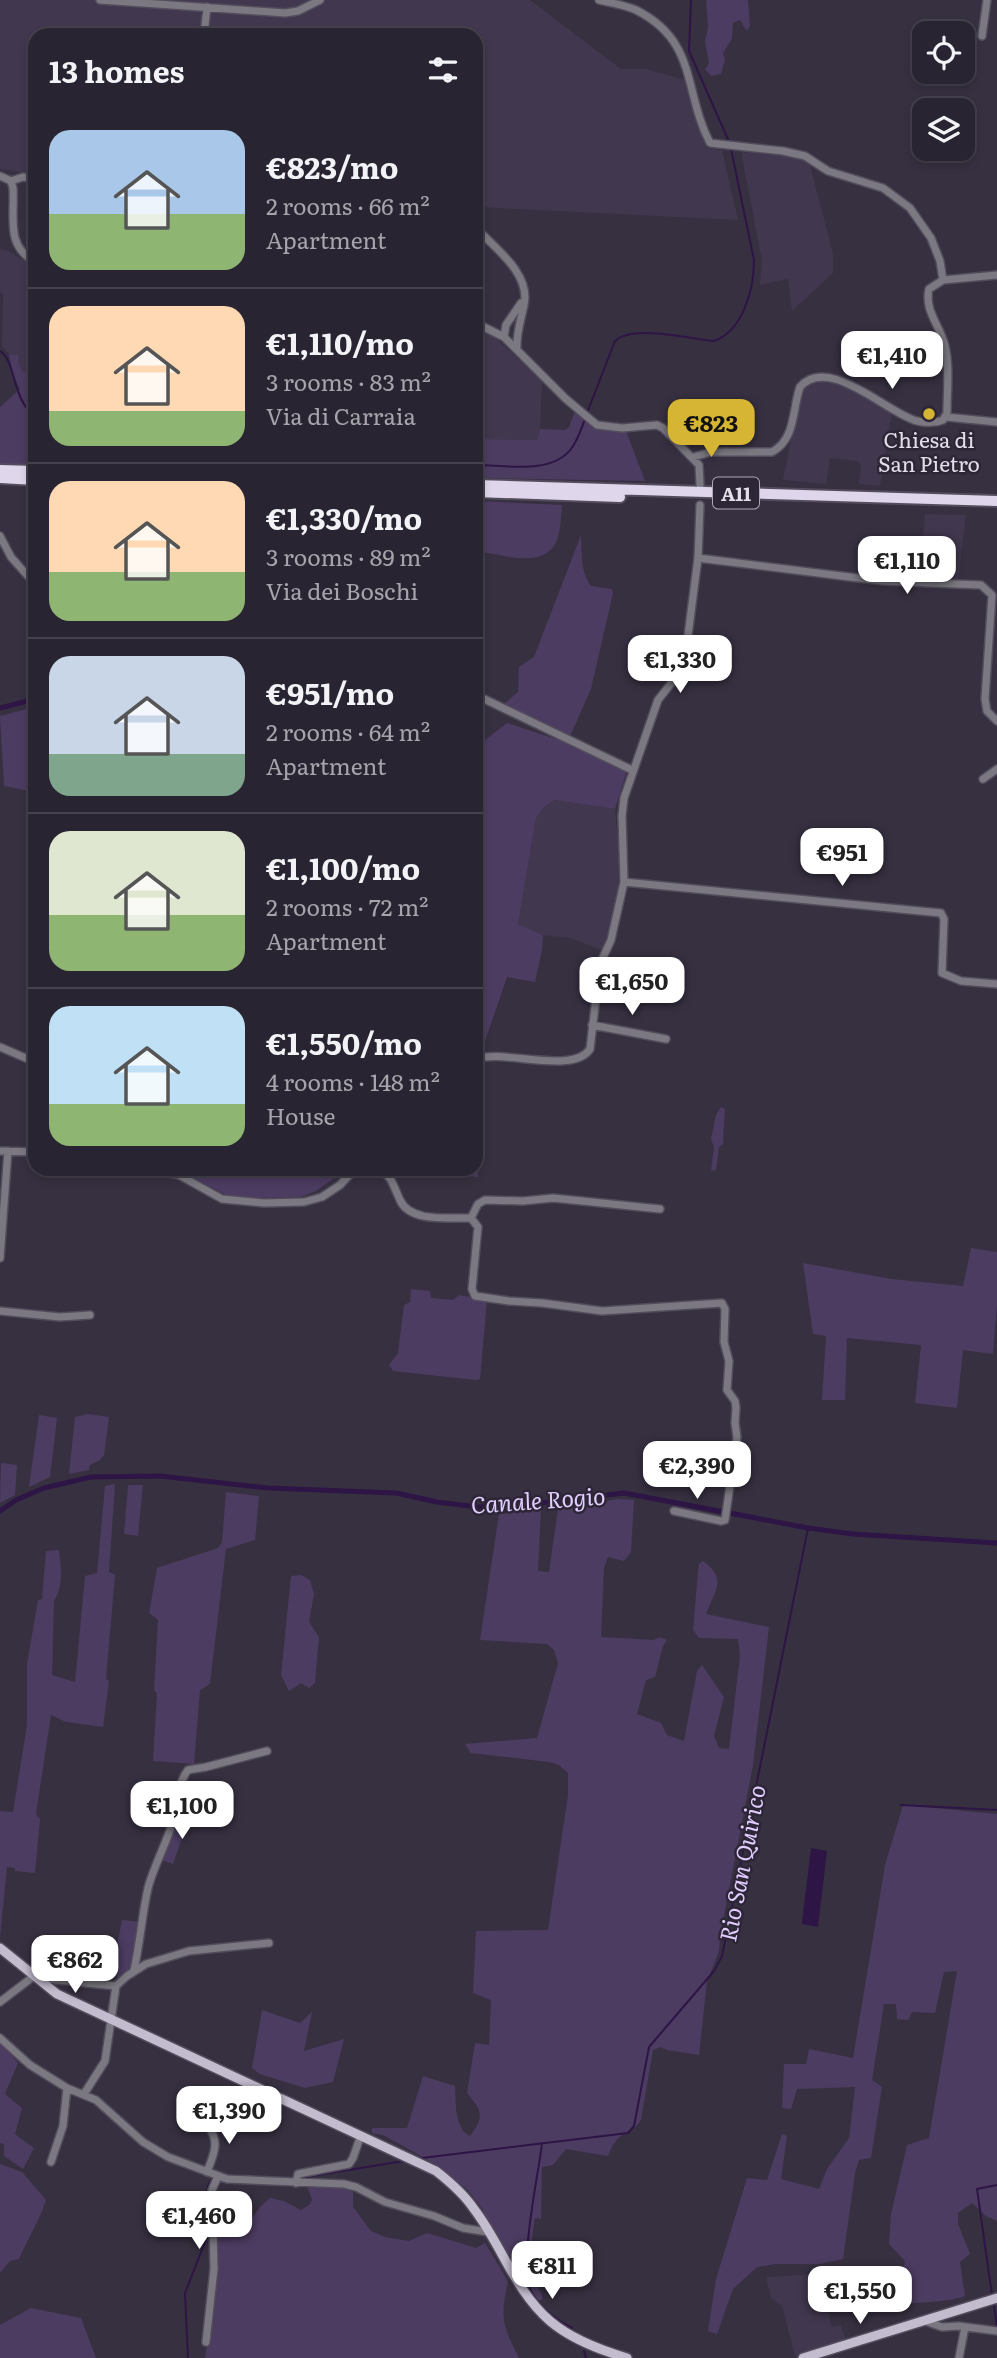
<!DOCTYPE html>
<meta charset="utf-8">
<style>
body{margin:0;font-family:Literata,serif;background:#35303d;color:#f1f3f6;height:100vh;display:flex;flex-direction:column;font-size:26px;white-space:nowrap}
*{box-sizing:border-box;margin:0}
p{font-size:23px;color:#a5a4ab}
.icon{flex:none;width:38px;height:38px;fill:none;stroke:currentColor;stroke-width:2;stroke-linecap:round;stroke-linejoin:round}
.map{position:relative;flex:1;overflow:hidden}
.sheet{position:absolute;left:28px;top:28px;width:455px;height:1148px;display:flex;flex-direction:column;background:#292431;border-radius:21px;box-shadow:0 4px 10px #0003,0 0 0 2px #45414d}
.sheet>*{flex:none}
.fabs{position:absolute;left:912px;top:21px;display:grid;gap:14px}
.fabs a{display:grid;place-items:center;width:63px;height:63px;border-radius:14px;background:#292431;box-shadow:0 4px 10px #0003,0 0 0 2px #45414d;font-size:35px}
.price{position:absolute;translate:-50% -60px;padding:0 16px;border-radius:14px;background:#fff;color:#222;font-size:23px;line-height:46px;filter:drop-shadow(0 2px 4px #0008)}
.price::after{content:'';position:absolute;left:50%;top:42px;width:21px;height:16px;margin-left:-10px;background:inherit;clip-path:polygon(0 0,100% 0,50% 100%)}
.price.active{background:#d6b534;color:#111}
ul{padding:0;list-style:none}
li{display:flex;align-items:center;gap:21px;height:175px;padding:0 21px}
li+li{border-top:2px solid #45414d}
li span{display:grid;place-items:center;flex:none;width:196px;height:140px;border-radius:21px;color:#555}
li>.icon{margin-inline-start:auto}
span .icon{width:84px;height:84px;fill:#fffc;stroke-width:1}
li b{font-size:30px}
h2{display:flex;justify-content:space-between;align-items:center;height:84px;padding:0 21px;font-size:30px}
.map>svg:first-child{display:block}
</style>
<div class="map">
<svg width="997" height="2358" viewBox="0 0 997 2358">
<rect width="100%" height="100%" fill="#373041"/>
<!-- built -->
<path fill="#41374e" d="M0,0H530L621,69H646L685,80L707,148L722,150L738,220L480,207L476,203V35H312L302,26L300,35H35V174L0,169Z
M741,152L799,157L809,161L833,254V273L792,311L788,279L760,285L762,261Z
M0,249L6,250L35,267V393L18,364V355L9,354L2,346L3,294L0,292Z
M476,327L490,333L542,381L540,429L537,440L476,439Z
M822,379L869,397L892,411L880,486L859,484L861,465L858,461L830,458L826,484L783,480L801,390L810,382Z
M925,514L966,515L958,582L920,579Z
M555,800L615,809L619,851L618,895L608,938L602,950L570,938L543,935L518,924L536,818L544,807Z
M820,2274L832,2327L841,2325L846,2341L795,2356L782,2306L771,2298L766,2277Z"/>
<!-- green -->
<path fill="#4c3c61" d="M706,0H748L750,26L747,31L740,20L733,23L732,39L723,53L725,60L721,74L711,76L705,69L709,63L705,42L708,27Z
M9,354L18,355V364L23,372L35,373V467L0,466V407L20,389L13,375Z
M575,411L593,426L626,431L645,481L476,478V439L537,440L540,429L565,430L569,427Z
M476,501L562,505C561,515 561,527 558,537C547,572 503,554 476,551Z
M581,535C582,553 580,571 591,586L612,589L613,593L591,689L568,741L510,717L505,703L518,692L519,667L534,657Z
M35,707V792L4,786L0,716Z
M507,723L568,743L627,770L615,809L555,800L544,807L536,818L518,924L543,935L542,950L535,982L507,977L484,1044L476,1051V747Z
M476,1082H481L478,1177L437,1173L436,1169H476Z
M721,1107L725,1109L723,1144L719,1147L716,1170L711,1171L714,1147L711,1139L716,1115Z
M177,1169H347L316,1191L301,1197L254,1198L228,1196Z
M971,1248L997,1252V1304L993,1354L963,1350L957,1408L915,1403L921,1345L847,1338L845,1400H822L826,1336L813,1334L803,1263L891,1279L963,1286Z
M411,1289L430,1291L431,1298L453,1300L459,1295L487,1300L480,1379L476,1380L393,1371L389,1365L398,1353L404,1305L410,1302Z
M88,1414L109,1417L104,1455L100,1460L90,1465L89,1470L69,1474L75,1417Z
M39,1415L57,1418L50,1477L29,1487Z
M1,1463L17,1465L15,1495L0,1503Z
M115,1484L109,1572L115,1575L106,1679L109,1681L103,1727L66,1722L51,1715L36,1814L40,1819L35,1873L15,1871V1868L7,1867L0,1938V1811L13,1812L27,1725V1664L38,1600L42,1599L46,1551L59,1550C61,1568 64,1585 54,1601L52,1675L75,1682L85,1576L97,1573L105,1486Z
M128,1485H143L138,1536L124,1534Z
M226,1492L259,1496L255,1540L226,1549L210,1684L200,1690L194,1764L153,1761L157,1693L154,1690L158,1620L149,1613L157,1568L218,1548L222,1542Z
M618,1499L634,1500L631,1552L624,1561L608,1557L604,1568L601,1637L653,1640L660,1637L667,1640L663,1646L655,1677L646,1680L637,1714L661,1723L667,1735L684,1741L697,1671L702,1665L724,1697L714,1736L719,1748L729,1749L740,1655L738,1639L699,1638L693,1630L698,1571L699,1564L703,1561C728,1579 715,1590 706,1614L769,1627L753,1765L720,1936L719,1951L707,1981L699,2055L667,2050L661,2047L653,2050L641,2120C635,2130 630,2129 622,2135C615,2140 611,2148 608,2156L566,2149L553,2165L542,2167L541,2219L535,2218C532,2236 528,2261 534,2280C536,2288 543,2290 542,2300H538L494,2236L482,2208L468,2190L437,2165L383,2135L372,2133V2128H407L423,2076L455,2086C456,2102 454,2128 470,2136C485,2116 482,2111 467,2093L475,2043L489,2045L491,2000L473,1993L476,1931L548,1930L568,1795V1773L559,1765L549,1762L471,1753L465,1744L537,1738L558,1663L554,1650L547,1644L480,1640L499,1514L541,1509L538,1571L549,1572L558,1509Z
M301,1575L310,1580L314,1594L309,1622L319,1637L315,1683L309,1688L301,1683L289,1691L281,1675L291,1576Z
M180,1801L194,1804L173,1864L159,1859Z
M903,1805L997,1814V2221L986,2216L972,2203L958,2213V2224L970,2254L960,2262L965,2296C943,2304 900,2303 875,2305L868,2276L902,2272L905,2261L889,2244L891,2214L907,2145L929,2138L957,1971L944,1972L935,2013L912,2012L908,2020L897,2019L896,2004H884L872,2080L882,2087L871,2158L859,2160L855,2173L843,2259L820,2264H775L757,2267L733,2289L717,2334L708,2331L716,2279L747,2178L767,2180L782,2134L787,2136L781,2179L819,2189L827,2169L849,2138L855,2087L797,2089L791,2109L782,2108L784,2064H806L809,2049L853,2058L885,1865Z
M122,1920L141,1922L135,1967L117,1982L116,1951Z
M262,2010L300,2023L312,2012L304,2051L344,2039L333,2082L305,2088L260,2074L252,2068Z
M0,2038L1,2043L18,2063L5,2094L22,2108L15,2134L34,2148L23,2169L4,2156V2144L0,2143Z
M0,2164L22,2172L46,2200C39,2221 28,2239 19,2259L10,2261L0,2273Z
M307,2186L347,2188L353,2192V2207L371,2231L385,2237L409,2241L427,2233L476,2248L485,2243L508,2281C500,2319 502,2324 519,2358H205L209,2332L213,2220H251L260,2207L270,2198L284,2201L301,2210L309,2205L312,2200Z
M31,2308L81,2318L96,2358H0V2325Z"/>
<!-- water -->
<path fill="#2d1545" d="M811,1848L827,1851L818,1927L802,1924V1922Z"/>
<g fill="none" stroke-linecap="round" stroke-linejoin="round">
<!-- stream -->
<path stroke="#2d1545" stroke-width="2" d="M691,0L689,51L730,144
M0,351C16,360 12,401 35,416
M587,413L615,341C633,324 689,339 714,341C743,331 754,289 754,260L731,149
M476,465C505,465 551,475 571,449C578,440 581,429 585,419
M901,1805L997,1810
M542,2143C539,2173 517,2269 532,2293C541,2307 557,2321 572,2328
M422,2158L628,2133L634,2126L649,2047L714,1971L722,1956L808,1528
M232,2175L259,2177
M278,2178H294
M299,2178L404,2161
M992,2295L977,2189L997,2185
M994,2306L997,2327
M584,2351L586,2358
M188,2358L185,2293L205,2242L203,2212L208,2186L212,2179"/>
<!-- canal -->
<path stroke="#2d1545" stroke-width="5" d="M0,708L35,699
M0,1511L16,1500L44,1488L91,1477L160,1476L268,1488L396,1493L437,1502L478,1507L524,1505L624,1493L808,1528L853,1534L997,1543"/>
<!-- minor casing -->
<g stroke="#534c5c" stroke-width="10">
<path id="minor" d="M100,0L285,13L298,11L320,0
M599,0C611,3 625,5 636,10C698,41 683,91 710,143L783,151L805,156L828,171L883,188L910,208L931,238L940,261L943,280
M204,35L207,7
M982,36L987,0
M0,176L11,181L13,188C15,218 5,245 35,262
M11,181L23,177L35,179
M476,228C496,249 531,274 524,305C521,320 516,333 517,349
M476,323L504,337L566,399L597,425L622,428L657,425L663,428L699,465L700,485
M504,337L506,325L521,303
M946,417L997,422
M693,457L711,452H772C796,439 792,410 800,387C828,354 887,413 917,421C925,423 936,423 943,420L947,413C947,391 950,367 945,346C940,325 924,311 929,289L943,280L997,275
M0,536L11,557L35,584
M698,558L882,581L981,585L992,595L985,699L987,711L997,721
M476,695L632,770
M983,779L997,769
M624,882L941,913L944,919L942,973L961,981L997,984
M592,1025L666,1039
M0,1047L35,1062
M476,1059C504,1049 573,1075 590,1049L600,964L611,940L624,882L622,816L624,798L658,700L680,672L685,659L698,558L700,505
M0,1151L35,1152
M150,1169L179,1175L222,1199L264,1203L304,1202L322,1197L340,1185L355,1169
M379,1169C393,1177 393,1186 400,1200C410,1223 450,1217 471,1218L478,1227L472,1289L475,1296L509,1301L542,1303L602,1311L722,1303L725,1309L724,1342L729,1361L727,1390L735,1401L736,1408L735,1423L737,1437L725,1520L721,1521L674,1511
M471,1218L478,1204L485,1200L523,1201L553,1198L660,1209
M0,1258L8,1151
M0,1311L60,1317L90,1315
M134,1970C140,1943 142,1915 148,1888C154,1865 166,1845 173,1821C178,1804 177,1784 188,1770L206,1767L267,1751
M37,1978L116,1986
M0,2002L34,1976
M0,2038L30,2065L67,2088L96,2100L143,2142L168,2157L227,2179L344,2184L356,2187L385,2202L434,2216L463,2228L488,2232
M84,2094L105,2061L116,1986L127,1976L146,1964L189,1951L269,1943
M51,2162L63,2126L67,2088
M207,2172C213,2156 221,2141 208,2127
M296,2183L298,2174L349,2164L353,2158L361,2135
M925,2321L942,2327L959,2326L997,2331
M206,2342L214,2269L212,2190L218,2176
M959,2358L965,2327"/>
</g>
<!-- major casing -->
<g stroke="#534c5c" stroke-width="12">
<path id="major" d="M0,1948L57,1994L436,2171C450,2182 464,2194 474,2209C501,2244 515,2291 550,2321C571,2339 600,2350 627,2358
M803,2358L997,2298"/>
</g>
<!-- highway casing -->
<g stroke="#534c5c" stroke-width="14">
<path id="highway" d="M0,470L35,471
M0,478L35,480
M476,485L997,501
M476,492L620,497"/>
</g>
<!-- minor -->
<use href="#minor" stroke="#7b7881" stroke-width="7"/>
<!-- major -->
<use href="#major" stroke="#c3bbce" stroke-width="9"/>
<!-- highway -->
<use href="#highway" stroke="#dfd6ec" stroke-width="10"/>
</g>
<!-- markers -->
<circle fill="#d6b534" stroke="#2d2637" stroke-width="2.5" cx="929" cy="414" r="7"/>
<g text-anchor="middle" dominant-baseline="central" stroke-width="5" stroke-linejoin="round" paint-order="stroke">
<!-- shield labels -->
<rect fill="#2d2637" stroke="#aca7b4" stroke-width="2" x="713" y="477.5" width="46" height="31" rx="5"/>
<g font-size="19" font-weight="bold" fill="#e3deea">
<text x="736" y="493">A11</text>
</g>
<!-- poi labels -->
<g font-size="21" fill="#e3deea" stroke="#2d2637">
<text x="929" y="438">Chiesa di<tspan x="929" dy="24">San Pietro</tspan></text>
</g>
<!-- water labels -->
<g font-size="23" font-style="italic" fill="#e2cdff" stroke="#2d2637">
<text transform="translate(538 1499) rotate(-4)">Canale Rogio</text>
<text transform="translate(741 1863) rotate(-79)">Rio San Quirico</text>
</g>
</g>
</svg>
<div class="fabs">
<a><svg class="icon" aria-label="locate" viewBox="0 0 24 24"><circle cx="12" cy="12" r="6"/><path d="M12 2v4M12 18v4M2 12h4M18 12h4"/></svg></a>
<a><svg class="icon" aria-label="layers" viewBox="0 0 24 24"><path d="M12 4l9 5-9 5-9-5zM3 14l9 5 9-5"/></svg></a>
</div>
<b class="price" style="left:892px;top:391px">€1,410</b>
<b class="price active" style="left:711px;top:459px">€823</b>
<b class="price" style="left:907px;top:596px">€1,110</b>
<b class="price" style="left:680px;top:695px">€1,330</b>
<b class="price" style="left:842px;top:888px">€951</b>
<b class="price" style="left:632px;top:1017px">€1,650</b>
<b class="price" style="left:697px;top:1501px">€2,390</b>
<b class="price" style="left:182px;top:1841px">€1,100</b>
<b class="price" style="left:75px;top:1995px">€862</b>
<b class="price" style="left:229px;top:2146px">€1,390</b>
<b class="price" style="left:199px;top:2251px">€1,460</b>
<b class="price" style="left:552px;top:2301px">€811</b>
<b class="price" style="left:860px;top:2326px">€1,550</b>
<section class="sheet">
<h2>13 homes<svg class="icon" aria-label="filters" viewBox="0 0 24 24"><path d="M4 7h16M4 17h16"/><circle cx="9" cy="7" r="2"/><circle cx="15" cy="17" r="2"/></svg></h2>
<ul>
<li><span style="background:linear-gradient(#a9c7e8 60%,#8fb573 0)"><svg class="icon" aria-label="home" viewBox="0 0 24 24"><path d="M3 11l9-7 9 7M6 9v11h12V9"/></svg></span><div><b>€823/mo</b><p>2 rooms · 66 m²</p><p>Apartment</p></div></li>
<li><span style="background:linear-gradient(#ffd9b3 75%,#8fb573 0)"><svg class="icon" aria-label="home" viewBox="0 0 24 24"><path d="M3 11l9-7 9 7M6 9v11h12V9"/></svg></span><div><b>€1,110/mo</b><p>3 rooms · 83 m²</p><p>Via di Carraia</p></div></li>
<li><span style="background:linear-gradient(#ffd9b3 65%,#8fb573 0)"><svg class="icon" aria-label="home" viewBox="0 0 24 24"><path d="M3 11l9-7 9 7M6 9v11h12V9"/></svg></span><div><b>€1,330/mo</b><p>3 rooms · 89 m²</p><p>Via dei Boschi</p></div></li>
<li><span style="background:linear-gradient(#c9d6e8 70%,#7fa58c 0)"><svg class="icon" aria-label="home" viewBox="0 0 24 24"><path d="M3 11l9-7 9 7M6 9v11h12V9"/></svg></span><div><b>€951/mo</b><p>2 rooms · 64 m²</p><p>Apartment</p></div></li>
<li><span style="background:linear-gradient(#dfe7d0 60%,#8fb573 0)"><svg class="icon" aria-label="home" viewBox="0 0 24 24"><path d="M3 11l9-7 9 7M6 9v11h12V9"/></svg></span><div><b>€1,100/mo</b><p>2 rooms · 72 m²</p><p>Apartment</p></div></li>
<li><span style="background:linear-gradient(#bfe0f5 70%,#8fb573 0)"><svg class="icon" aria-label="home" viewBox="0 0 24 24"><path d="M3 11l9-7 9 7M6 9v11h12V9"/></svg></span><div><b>€1,550/mo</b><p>4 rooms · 148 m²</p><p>House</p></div></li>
</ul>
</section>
</div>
